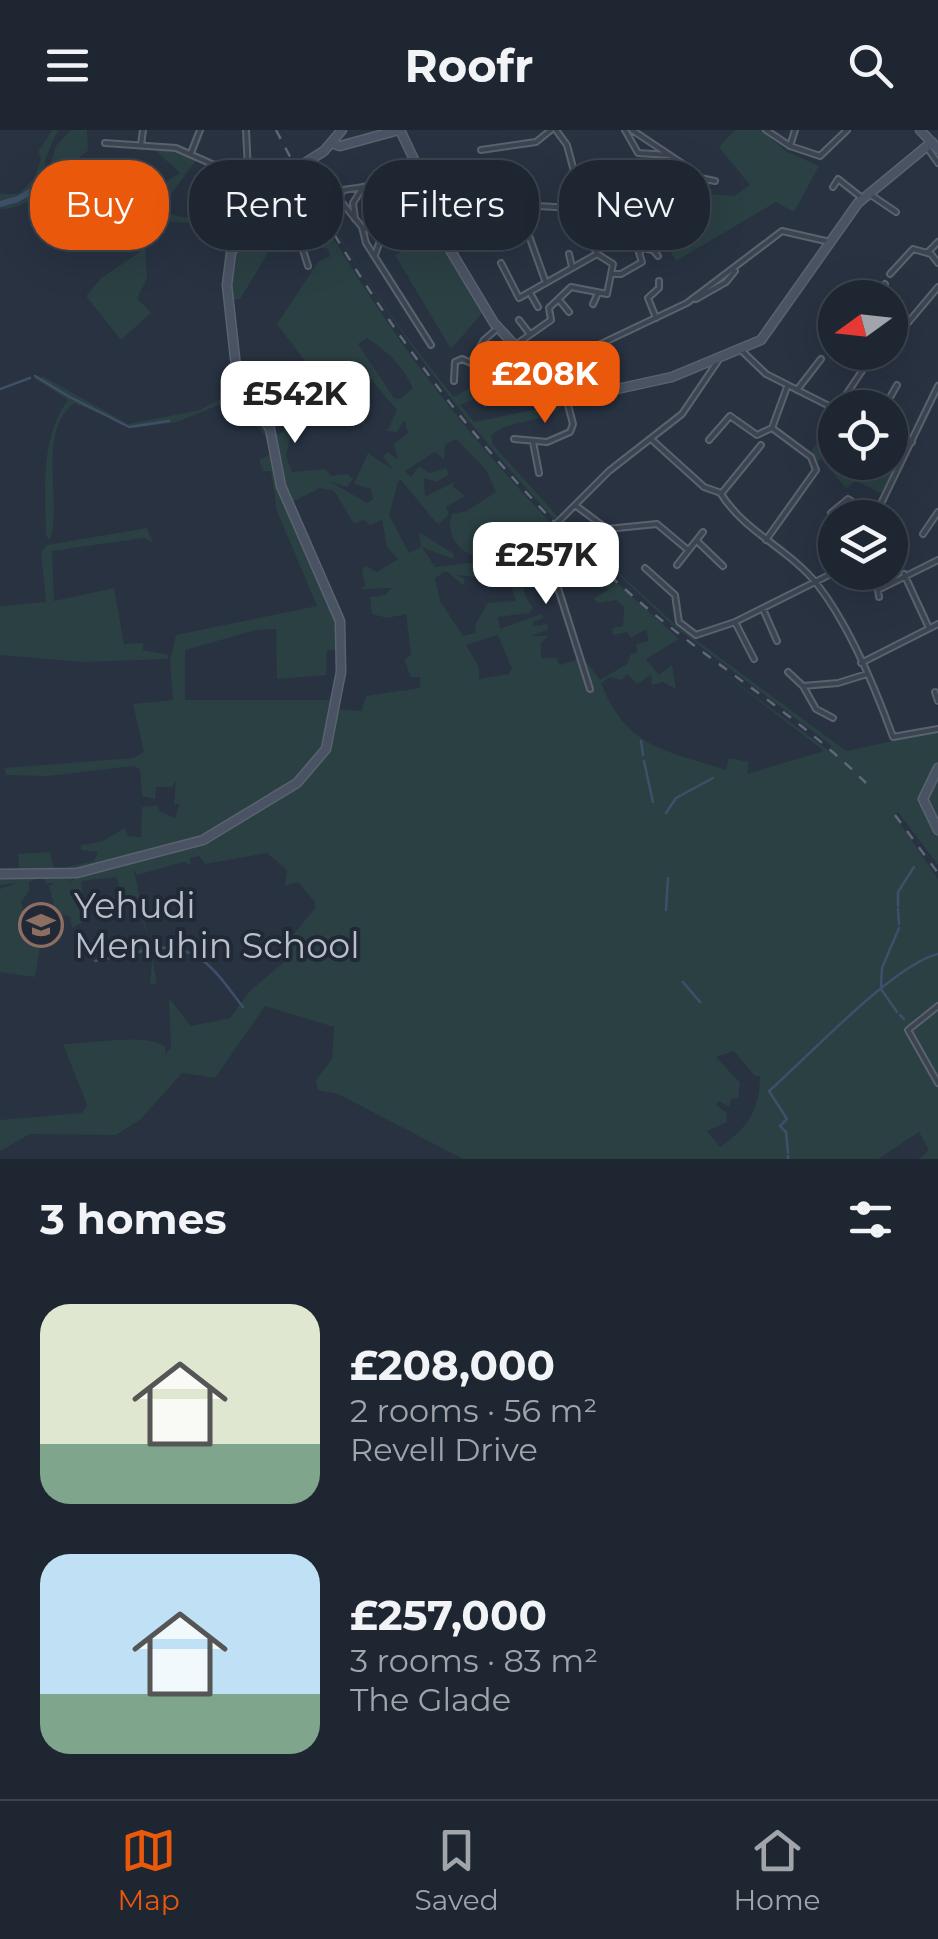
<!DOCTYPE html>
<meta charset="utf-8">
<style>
body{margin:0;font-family:Montserrat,sans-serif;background:#262e39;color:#f1f3f6;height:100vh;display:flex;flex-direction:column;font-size:38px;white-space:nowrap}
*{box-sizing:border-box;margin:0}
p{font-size:32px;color:#a1a5ab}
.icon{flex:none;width:55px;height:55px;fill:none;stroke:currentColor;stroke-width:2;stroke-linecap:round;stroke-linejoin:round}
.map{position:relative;height:1029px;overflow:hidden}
.details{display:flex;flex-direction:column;background:#1e2631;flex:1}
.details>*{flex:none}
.top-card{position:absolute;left:30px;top:30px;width:880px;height:90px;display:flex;gap:20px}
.needle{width:65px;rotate:255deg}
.tools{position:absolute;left:818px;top:150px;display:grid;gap:20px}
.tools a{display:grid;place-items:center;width:90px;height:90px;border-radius:50%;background:#1e2631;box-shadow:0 10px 40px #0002,0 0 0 2px #3c434d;font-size:50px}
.price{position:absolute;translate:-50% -85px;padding:0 22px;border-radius:20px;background:#fff;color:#222;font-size:32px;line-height:65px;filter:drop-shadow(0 2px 5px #0008)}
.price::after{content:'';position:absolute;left:50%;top:60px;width:30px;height:22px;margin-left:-15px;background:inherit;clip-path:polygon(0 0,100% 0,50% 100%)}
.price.active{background:#ea580c;color:#fff}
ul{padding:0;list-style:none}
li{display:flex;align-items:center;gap:30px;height:250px;padding:0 40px}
li span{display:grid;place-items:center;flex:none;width:280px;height:200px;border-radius:30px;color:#555}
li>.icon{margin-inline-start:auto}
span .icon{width:120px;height:120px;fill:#fffc;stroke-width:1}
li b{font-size:42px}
h2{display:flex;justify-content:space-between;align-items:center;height:120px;padding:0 40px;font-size:42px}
.pill{padding:0 35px;border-radius:40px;background:#1e2631;box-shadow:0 10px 40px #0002,0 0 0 2px #3c434d;font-size:35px;line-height:90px}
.pill.active{background:#ea580c;color:#fff}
header{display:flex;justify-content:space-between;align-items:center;height:130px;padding:0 40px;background:#1e2631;font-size:45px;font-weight:700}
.tabs{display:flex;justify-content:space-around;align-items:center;height:140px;border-top:2px solid #3c434d;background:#1e2631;font-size:28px;color:#a1a5ab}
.tabs a{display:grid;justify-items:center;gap:5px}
.tabs .active{color:#ea580c}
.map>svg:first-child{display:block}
</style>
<header><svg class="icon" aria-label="menu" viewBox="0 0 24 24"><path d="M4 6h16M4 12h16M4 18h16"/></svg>Roofr<svg class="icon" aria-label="search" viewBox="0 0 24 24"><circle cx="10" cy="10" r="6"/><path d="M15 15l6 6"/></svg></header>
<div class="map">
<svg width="938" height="1029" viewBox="0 0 938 1029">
<rect width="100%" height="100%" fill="#283241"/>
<!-- green -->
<path fill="#2b4043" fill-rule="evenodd" d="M52,0H58L46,27L42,58L84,30C62,48 33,79 0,79V64H18L35,48L41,28L38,22Z
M71,0H87L88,21L45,51L56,16Z
M735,0H761L786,21L819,36L794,82L776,72L676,131L653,91L707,64L734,66L750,55L719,17Z
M152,17L178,20L197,29L158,82L193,89L217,119L190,93L160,91L145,111L147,149L137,168L151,183L121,210L86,166L101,148L140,122L137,115L87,86L90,81L99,85L115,64L144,82L168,50L180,43Z
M299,38H303C342,119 397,198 454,267L483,250L488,256L472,263L475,269L460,275L474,292L563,274C551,294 508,288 491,306L493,315L560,389L557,392C455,283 371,168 299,38Z
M295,40C365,171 450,288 553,395L543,413L538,408L526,411L512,397L499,402L474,426C457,421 445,401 452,384L467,381L496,362L486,340L456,309L445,315L444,329L435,322L405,341L411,347L419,336L429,343L446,338L449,344L437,352L424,348L425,367L456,351L452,356L465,366L446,377L449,384L438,395L401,350L398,352L389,385L409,423L421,417L419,402L454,424L453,429L422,417L435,437L478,432L518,416H539L545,423L526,426L519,433L525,465L533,478L529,483L498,487L500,499L541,484L544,488L533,492V496L547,494L548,499L532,506H548L541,513V528H556L560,535L576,530L587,533L600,550L627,534L631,524L637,523L636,514L649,511L646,499L631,508L627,502L613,505L612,498L623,496L624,477L616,470L597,473L594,468L608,460C599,447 580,439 575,425L568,424L559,409L545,412L556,398L679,509L646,529L659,545L672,535L676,559L663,552L652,555L651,545L637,554L627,544L622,550L610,547L601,553C627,619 666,620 726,640L729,628L749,632L747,644L824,621L707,531L828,620L832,616L672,495L562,391L677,496L846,621L938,601V735L898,682L894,685L938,749V874L915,888L938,878V1029H919L929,1020L919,1002L878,1029H463L338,964L318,960L316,950L332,929L334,897L265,876L215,948L182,943L141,989L116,1005L30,1004L0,1021V990L82,983L87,975L63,914C92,914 144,902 166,917L165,925L171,917L169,868L191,896L230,888L249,862L293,824L289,810L315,778V772L298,752L285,756L287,740L267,723L205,734L199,726L190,728L191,735L183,732L137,745L134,740L157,853L150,855L152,834L147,824L136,823L148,809L136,767L122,766L116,747L81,751L85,791L72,798L70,787L56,783L49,756L55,752L46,754L43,746L75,745L68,754L78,746L20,743L18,724L50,722L54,740L94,731L98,722L81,720V715L103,711L125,698L128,706L141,707L142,677L158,675L159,681L175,688L180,674H174L176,651L172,657H156L155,669L142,666L140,639L132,636L48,646L6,645L4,638L133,628L144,622L133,574L173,570L170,531L176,505L317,476L277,381L271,341H263L259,330L271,324L267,308L233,269L177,292L134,298L74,273C36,304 63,370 50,410L46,406C45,362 40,307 68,270L34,248L44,247L128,294L200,280L242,257L271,306L283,302L326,259L277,194L318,132L330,126L328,119L321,118L309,88L311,80L290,43ZM367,208C389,223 401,234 413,258L400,269L394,268L358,214ZM357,233L397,280L387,301L397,302L404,290L408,303L394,314L398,330L388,322L383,327L393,340L368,323L354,354L371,359L373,369L367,373L329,351L347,357L353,349L347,344L331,346L325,339L292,342L286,326L292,297L322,276L330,262L344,284L368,297L333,259ZM320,358L334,361L354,394L363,390L370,395L382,390L387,417L398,429L377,442L366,436L362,439L365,456L360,459L392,458L385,465L370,467L372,484L387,488L406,484L411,525L404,530L411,547H420V558L366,566L362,581L334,579L335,570H185V520L256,500L276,499L277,549L326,545L327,520H340L336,485L288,374ZM497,436L508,446L516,471L488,473L476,493L475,503L463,506L440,471L435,448L446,441L463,455L465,449L455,445L478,447ZM498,505L512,539L509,544L479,549V537L466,515ZM734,921L755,946H760C760,979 747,999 720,1017L707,1001L727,992L726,982L716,975L719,971L729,977L731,969L738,968L740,953L716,927Z
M242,100L271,118L240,169L231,170V131Z
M436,100L484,181L451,219L395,125Z
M835,286V332H890V306L906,317L883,364L856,351L846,358L821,329L817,332L810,323Z
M147,398L153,413L144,408L52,421L54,471L114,458L124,514L143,513V520L169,525L167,529L84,532L0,525V476L46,472L41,422L47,415Z
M0,745L40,748L29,752V761L21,772L23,779H28L23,782L36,805H42L35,847L0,842V759L17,753L0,755Z"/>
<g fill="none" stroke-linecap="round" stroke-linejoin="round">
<!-- stream -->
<path stroke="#3f4f69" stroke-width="2.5" d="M35,246L68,266
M0,259L30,248
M70,267L129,297L169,291
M641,611L643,625
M644,631L653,672
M666,683L676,668L713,648
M898,776V762L914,737
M898,779L899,794
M666,780L668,748
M157,818C202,815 218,845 243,877
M95,831L152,819
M683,852L700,872
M881,856L882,838L899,798
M881,859L897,882
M900,885L904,889
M788,1023L786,1002L780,996L787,989L769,961C807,928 894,834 938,824
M788,1026V1029"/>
<!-- river -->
<path stroke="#3f4f69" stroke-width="6" d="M0,74L18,69L47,52"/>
<!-- street casing -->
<g stroke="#5a626e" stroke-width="8">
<path id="street" d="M246,0L248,40
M556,0L567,15L584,79
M625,0L638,23L669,25
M766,0L790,16L820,26L847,0
M105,13L176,18L212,34L278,50
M141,15L143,0
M790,16L795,0
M926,16L938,33
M481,20L536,12L551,0
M191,23L200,0
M413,34L364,57L343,60L339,69L362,97L366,113L431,215
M685,45L715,51
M833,57L838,49L862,68
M871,65L896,82
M220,70L242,96
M433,70L623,81L682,47L686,40L683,34L632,0
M258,73L300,110L308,136
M519,78L546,153
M355,89L353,73L363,57
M363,98L383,102
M591,111L597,124
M927,123L938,112
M569,124L572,137
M375,125L383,102L432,77
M501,133L519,168L597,124L613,134L607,164L571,157L549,178L551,190L514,216
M611,144H621L642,132L639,123L643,118L653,120L658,126
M890,144L913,119L931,124L938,133
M530,163L538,177
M873,168L885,154
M696,169L726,152L735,141
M560,171L569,182
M593,174L598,163
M656,188L648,168L659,158V151
M519,190L529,203
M890,214L938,157
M741,220L766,244L835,279
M863,226L875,222
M454,251L455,232L462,229L471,233L484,210L498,198
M573,258L581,228L590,219L687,173L782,101L830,112
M797,260L821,229
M486,272L545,249
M837,278L862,241V222
M884,278L897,255
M772,298L787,257
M890,302L912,312
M514,309L547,312L570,302L573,294L568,275L588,262
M651,309L704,357L721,363
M709,310L730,286L757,305L772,298
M533,312L539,343
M721,364C745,402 789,419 817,454C849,495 876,560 893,607L938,599
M721,364L761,315
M575,375L607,399L657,394L688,420
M831,383L848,369L875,387
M874,388L938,256
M561,389L609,341L682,284L720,228
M553,397L544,414L590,559
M923,404L938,382
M766,410L816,340L811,327L772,298
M697,411L723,436
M677,435L703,402
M645,438L675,465L679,492L696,505L735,492L835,442
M904,444L929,498
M879,467L878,460L938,430
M763,479L777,511
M735,492L754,529
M861,533L938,494
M788,542L803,556L838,553L867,544
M803,556L816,579L833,588
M935,562L938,571
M938,876L908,900L938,953"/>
</g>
<!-- secondary casing -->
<g stroke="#5a626e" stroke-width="11">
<path id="secondary" d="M400,0L427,57L440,103L494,193L548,251L599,263L672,247L761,210L858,73L932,12
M920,0L938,19
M332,13L340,16L399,0
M938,638L923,669L938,700
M0,744L77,743L203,710L297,653L326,619L341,542L340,491L281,356L270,299L237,246L227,155L231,123L246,89L278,50L324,21L342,0"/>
</g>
<!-- street -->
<use href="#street" stroke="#3c4451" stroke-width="4"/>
<!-- secondary -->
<use href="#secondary" stroke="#4a5363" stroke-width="8"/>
<!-- rail -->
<path stroke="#5e6877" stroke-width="2.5" stroke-dasharray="10 10" stroke-linecap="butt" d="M276,0C368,177 483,336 635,468C710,533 796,583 866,653
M895,685L938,743"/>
<!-- street-bridge casing -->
<g stroke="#5a626e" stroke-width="8" stroke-linecap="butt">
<path id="street-bridge" d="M553,397L561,389"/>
</g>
<!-- street-bridge -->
<use href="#street-bridge" stroke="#3c4451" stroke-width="4"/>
</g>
<!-- icons -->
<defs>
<g id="school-ring" transform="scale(2.25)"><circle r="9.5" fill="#212936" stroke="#8d6e63" stroke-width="1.5"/><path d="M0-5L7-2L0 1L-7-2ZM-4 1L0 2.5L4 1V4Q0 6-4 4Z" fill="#8d6e63"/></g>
</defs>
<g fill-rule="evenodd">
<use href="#school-ring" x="41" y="795"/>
</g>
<g text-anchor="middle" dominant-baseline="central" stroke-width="8" stroke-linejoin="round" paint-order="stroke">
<!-- poi labels -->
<g font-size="35" fill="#b9bfcb" stroke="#212936" text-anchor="start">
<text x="74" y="775">Yehudi<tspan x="74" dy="40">Menuhin School</tspan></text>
</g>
</g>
</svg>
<div class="tools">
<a><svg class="needle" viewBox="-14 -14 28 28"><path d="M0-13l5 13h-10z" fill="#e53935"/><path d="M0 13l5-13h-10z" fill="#a1a5ab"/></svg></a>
<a><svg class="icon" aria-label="locate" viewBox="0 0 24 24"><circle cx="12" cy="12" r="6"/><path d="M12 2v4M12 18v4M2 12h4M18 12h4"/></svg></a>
<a><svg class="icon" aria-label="layers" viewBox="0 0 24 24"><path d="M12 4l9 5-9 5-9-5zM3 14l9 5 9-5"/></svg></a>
</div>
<b class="price active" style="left:545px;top:296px">£208K</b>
<b class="price" style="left:295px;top:316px">£542K</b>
<b class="price" style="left:546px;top:477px">£257K</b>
<div class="top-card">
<a class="pill active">Buy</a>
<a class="pill">Rent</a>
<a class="pill">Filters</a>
<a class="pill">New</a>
</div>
</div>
<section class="details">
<h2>3 homes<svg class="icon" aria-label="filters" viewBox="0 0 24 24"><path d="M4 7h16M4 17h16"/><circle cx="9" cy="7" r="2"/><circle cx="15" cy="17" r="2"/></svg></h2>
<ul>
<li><span style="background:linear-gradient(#dfe7d0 70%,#7fa58c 0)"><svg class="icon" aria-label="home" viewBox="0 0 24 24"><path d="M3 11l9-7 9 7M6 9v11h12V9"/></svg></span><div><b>£208,000</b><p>2 rooms · 56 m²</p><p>Revell Drive</p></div></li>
<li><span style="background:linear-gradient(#bfe0f5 70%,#7fa58c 0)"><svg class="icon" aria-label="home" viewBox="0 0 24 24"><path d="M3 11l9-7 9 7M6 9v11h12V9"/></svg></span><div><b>£257,000</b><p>3 rooms · 83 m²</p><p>The Glade</p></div></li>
</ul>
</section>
<nav class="tabs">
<a class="active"><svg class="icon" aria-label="map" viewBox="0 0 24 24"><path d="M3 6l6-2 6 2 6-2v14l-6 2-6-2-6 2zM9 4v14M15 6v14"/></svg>Map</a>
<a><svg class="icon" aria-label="saved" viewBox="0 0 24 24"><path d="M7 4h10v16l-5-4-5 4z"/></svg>Saved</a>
<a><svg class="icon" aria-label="home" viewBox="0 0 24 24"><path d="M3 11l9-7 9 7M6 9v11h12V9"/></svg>Home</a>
</nav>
